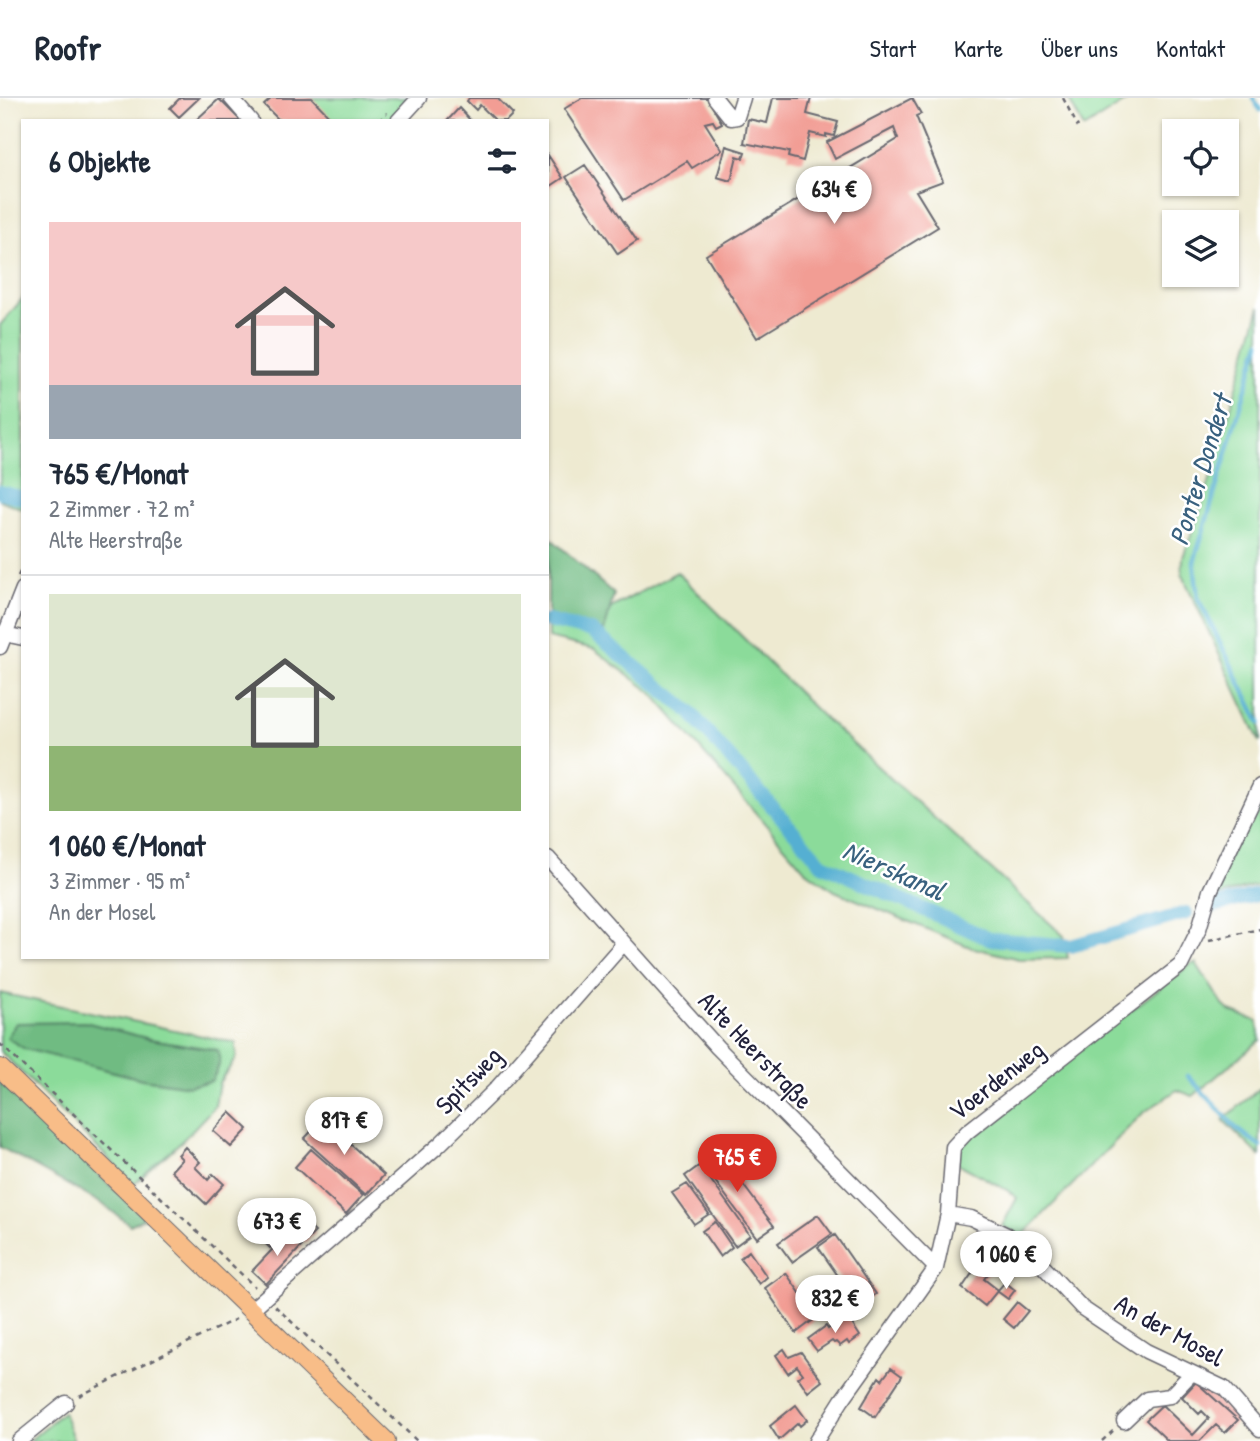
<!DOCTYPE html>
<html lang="de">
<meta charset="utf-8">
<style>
body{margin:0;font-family:"Patrick Hand",sans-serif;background:#f2f2f3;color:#1f2937;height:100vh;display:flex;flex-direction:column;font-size:26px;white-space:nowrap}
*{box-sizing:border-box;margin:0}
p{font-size:23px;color:#747a83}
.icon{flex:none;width:38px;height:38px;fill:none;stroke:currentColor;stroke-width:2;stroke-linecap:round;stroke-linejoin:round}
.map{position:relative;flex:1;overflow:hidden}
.details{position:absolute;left:21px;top:21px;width:528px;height:840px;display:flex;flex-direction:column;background:#fff;border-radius:0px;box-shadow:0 2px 5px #0004}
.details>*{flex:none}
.fabs{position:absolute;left:1162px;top:21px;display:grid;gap:14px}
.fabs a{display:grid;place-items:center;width:77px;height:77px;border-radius:0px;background:#fff;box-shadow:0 2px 5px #0004;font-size:35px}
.price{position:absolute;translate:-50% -60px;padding:0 16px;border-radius:24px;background:#fff;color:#222;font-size:23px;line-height:46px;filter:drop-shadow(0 2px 4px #0008)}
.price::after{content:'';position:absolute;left:50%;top:42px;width:21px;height:16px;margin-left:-10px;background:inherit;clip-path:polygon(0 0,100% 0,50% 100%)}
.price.selected{background:#d93025;color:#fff}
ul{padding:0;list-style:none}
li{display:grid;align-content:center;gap:14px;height:371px;padding:0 28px}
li+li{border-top:2px solid #e0e1e3}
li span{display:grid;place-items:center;height:217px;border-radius:0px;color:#555}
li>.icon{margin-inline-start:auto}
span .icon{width:126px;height:126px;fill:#fffc;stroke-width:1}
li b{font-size:30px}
h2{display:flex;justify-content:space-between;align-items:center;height:84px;padding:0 28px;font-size:30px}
header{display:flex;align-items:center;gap:42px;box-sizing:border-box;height:98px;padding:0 35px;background:#fff;border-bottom:2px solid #e0e1e3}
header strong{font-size:33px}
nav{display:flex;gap:38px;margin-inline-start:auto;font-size:24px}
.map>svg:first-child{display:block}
</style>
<header>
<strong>Roofr</strong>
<nav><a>Start</a><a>Karte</a><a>Über uns</a><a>Kontakt</a></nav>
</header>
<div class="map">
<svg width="1260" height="1343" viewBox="0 0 1260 1343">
<rect width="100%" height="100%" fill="#fff"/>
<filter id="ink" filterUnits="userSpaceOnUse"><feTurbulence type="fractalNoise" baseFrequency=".0143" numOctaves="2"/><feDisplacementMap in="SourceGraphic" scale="14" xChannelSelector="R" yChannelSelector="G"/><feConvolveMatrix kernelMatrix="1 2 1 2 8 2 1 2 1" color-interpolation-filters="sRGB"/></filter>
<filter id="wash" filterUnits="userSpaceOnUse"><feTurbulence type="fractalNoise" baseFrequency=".00686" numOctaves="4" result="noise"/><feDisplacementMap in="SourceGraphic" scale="28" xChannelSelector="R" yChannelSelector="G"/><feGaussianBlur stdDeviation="1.57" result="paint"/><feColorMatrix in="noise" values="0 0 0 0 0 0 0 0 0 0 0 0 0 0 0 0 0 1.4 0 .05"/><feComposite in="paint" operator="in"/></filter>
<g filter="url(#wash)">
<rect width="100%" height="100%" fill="#eeead1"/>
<!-- green -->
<path fill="#8bdb9a" stroke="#567e6a" stroke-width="2" d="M310,0H420L398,23H330Z
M1068,0H1131L1084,30Z
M23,200V411L0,402V227Z
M1260,208V644L1182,476L1183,459L1205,399Z
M677,474L820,616L1064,838L1068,860L1019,861L970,849L835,793L805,772L652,595L594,551L548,540V517L604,532L611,510Z
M1260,685V786L1211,800Z
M1196,865L1223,907L1230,913L1257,923L1260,942L1193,998L1177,992L1143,1015L1022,1138L1002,1128L1017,1100L1007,1092L955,1064L957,1049L977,1031L1191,866Z
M0,895L236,945V960L219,985L215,1008L184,1041L134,1086L0,953Z
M1260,990V1058L1223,1022Z
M63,1314L74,1343H29Z"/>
<!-- forest -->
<path fill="#70bb82" stroke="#496e5e" stroke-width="2" d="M548,438L614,496L604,533L548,517Z
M85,924L150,941L217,952C223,964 217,973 211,983L189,988L142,981L25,951L7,940L16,925Z
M0,984L145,1120L130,1127L104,1107L0,1049Z"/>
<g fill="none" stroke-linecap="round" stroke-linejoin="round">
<!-- stream -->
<path stroke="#55afd2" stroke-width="4.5" d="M1253,0L1260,12
M1260,244L1194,464L1198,500L1260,625
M1188,978L1236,1030L1260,1048"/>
<!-- canal -->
<path stroke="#55afd2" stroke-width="14" d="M0,394L23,400
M548,523L592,533L689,613L822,766L990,841L1071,848L1186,815
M1214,808L1260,796"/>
</g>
<g id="blocks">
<!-- building -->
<path fill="#f29d94" d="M180,0H199L179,19L170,10Z
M272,0H312L334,23H280L264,7Z
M469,0H497L513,16L506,23H496L480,7L476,12L467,3Z
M582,0H707L722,25L716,28L713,23L705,25L722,52L692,70L687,63L624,102L564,11Z
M773,0H811L807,16L838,24L834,38L826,36V39L810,35L803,63L788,59L789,54L744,45L748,21L767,25Z
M912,0L921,16L916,18L943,83L916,93L938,129L757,240L706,157L898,41L894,30L835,61L827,44Z
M219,1L241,23H195Z
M459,10L471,23H447Z
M726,48L745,54L743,60L737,58L731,83L717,79Z
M548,57L563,80L548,90Z
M585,67L637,143L618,156L566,79Z
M230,1014L248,1031L231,1049L213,1033Z
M323,1021L384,1077L366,1097L304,1041Z
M185,1049L200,1064L195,1069L208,1082L213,1076L224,1086L206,1106L171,1073L182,1061L178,1057Z
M311,1051L363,1097L346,1116L295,1069Z
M717,1052L774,1128L757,1140L701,1064Z
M700,1067L750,1137L735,1148L685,1078Z
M687,1086L709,1116L694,1126L672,1095Z
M288,1109L315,1134L305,1144L279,1120Z
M818,1117L832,1136L792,1164L778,1145Z
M715,1124L732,1149L720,1159L702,1133Z
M269,1133L278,1141L270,1150L261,1141Z
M288,1135L302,1148L266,1186L252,1173Z
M985,1135L1002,1146L1006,1141L1026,1156L1010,1178L995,1167L984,1181L998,1192L985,1208L962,1190L984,1158L973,1149Z
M835,1137L876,1196L859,1208L818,1149Z
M749,1153L767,1179L759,1186L740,1160Z
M786,1175L817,1219L796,1235L765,1190Z
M1005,1184L1015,1192L1008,1201L997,1193Z
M1017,1204L1028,1213L1014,1230L1003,1221Z
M847,1218L860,1238L849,1246L847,1243L840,1248L836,1244L834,1245L832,1243L817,1253L808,1241L826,1228L828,1231Z
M784,1251L789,1259L801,1254L822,1283L808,1294L798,1279L803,1276L797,1268L788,1275L776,1257Z
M891,1270L902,1278L875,1319L861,1309L879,1279L882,1282Z
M1196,1284L1238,1322L1225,1335L1216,1327L1200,1343H1168L1146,1322L1162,1307L1193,1337L1209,1320L1202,1313L1199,1316L1182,1299Z
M796,1307L807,1322L800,1328L798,1325L779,1342L770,1328Z"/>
</g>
</g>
<g filter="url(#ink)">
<use href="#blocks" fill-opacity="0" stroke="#696870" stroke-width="2"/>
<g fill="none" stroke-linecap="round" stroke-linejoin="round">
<!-- minor casing -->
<g stroke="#696870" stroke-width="17">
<path id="minor" d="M231,0L251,23
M715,0L731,20L737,19L743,0
M398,23L419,0
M0,535L23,540
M0,549L23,491
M548,760L717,949L936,1170
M948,1116L971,1120L1007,1137L1040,1165L1082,1210L1146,1253L1224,1290L1260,1331
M252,1211L440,1046L495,992L624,845
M1124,1323L1147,1301L1170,1298L1192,1275
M19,1343L66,1305
M816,1343L842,1302L936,1170L948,1116L953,1049L967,1034L1181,867L1199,831L1210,793L1260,688"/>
</g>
<!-- major casing -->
<g stroke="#696870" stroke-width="20">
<path id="major" d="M0,970L386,1343"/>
</g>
<!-- path -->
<path stroke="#696870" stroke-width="2.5" stroke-dasharray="5 5" stroke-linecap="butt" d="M1063,0L1078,29
M379,23L387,15
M18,478L23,468
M1209,842L1260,831
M0,946L255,1189
M275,1208L417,1343
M79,1298L236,1221
M1102,1343L1115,1331"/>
<!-- minor -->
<use href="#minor" stroke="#fff" stroke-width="14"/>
<!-- major -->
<use href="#major" stroke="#f8bd88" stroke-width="18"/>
</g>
</g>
<g text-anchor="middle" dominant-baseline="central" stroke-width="5" stroke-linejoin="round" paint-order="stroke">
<!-- street labels -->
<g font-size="26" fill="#22223b" stroke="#fff">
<text transform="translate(756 952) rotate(46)">Alte Heerstraße</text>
<text transform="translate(468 982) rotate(-46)">Spitsweg</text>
<text transform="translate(996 982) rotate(-38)">Voerdenweg</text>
<text transform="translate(1170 1232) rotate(29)">An der Mosel</text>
</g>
<!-- water labels -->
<g font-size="28" font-style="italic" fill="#39617f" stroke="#fff">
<text transform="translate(1200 372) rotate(-73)">Ponter Dondert</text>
<text transform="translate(894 772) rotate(24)">Nierskanal</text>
</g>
</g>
</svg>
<div class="fabs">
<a><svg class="icon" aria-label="locate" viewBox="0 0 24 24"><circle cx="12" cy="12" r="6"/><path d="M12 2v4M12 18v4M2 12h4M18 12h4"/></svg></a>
<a><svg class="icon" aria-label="layers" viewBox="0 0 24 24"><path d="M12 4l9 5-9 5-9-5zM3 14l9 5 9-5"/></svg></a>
</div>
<b class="price" style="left:834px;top:128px">634 €</b>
<b class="price" style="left:344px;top:1059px">817 €</b>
<b class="price selected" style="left:737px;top:1096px">765 €</b>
<b class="price" style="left:277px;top:1160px">673 €</b>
<b class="price" style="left:1006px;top:1193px">1 060 €</b>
<b class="price" style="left:835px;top:1237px">832 €</b>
<section class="details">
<h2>6 Objekte<svg class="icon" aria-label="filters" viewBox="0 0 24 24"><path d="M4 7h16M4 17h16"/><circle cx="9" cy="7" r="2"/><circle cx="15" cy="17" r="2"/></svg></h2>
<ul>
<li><span style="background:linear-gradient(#f6c9c9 75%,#9aa5b1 0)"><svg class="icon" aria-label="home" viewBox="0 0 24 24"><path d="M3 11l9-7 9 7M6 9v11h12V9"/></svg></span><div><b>765 €/Monat</b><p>2 Zimmer · 72 m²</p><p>Alte Heerstraße</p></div></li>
<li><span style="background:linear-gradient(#dfe7d0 70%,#8fb573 0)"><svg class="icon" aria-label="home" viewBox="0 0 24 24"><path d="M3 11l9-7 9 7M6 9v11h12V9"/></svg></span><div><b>1 060 €/Monat</b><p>3 Zimmer · 95 m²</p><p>An der Mosel</p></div></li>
</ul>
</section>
</div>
